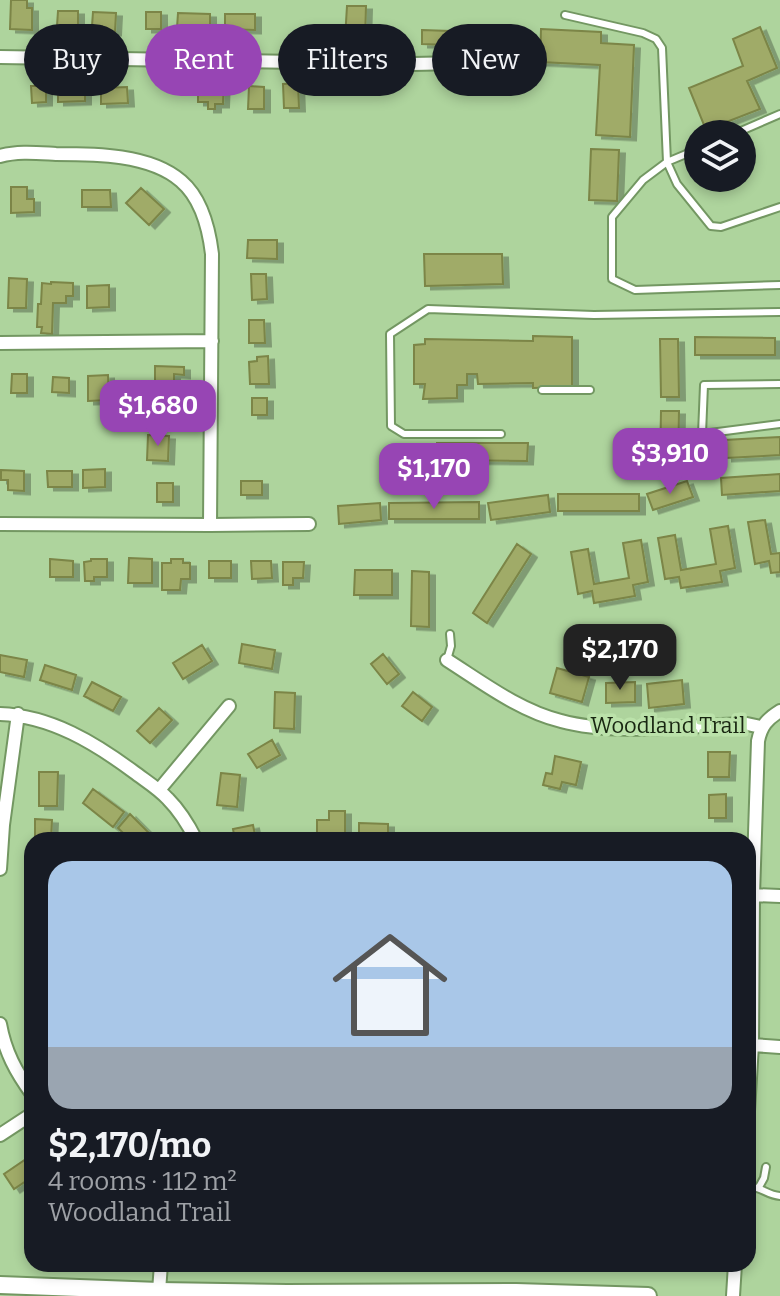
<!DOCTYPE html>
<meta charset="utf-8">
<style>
body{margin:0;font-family:Bitter,serif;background:#242831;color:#f1f3f6;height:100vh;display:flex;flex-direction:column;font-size:30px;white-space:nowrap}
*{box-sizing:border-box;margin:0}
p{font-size:26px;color:#9ea1a6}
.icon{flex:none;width:44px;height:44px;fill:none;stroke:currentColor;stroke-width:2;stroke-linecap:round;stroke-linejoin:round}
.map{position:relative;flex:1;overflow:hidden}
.panel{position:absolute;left:24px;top:832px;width:732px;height:440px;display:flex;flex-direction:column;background:#171b24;border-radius:24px;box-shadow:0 4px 12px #0003}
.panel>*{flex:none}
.hud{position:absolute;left:24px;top:24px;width:732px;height:72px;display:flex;gap:16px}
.fabs{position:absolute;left:684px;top:120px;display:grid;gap:16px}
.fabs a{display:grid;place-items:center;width:72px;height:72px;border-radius:50%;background:#171b24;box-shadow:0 4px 12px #0003;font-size:40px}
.price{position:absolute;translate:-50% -68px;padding:0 18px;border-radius:16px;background:#9745b4;color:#fff;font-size:26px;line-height:52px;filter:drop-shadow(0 2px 4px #0008)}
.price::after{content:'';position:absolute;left:50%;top:48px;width:24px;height:18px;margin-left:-12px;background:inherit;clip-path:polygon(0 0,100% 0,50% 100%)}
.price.selected{background:#222;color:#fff}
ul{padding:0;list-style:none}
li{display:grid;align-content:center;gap:16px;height:424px;padding:0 24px}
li+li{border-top:2px solid #363941}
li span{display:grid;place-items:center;height:248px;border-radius:24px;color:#555}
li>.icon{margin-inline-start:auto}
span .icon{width:144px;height:144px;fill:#fffc;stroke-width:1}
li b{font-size:34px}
.chip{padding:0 28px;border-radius:36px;background:#171b24;box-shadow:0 4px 12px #0003;font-size:28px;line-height:72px}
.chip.selected{background:#9745b4;color:#fff}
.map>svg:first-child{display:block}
</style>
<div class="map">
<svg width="780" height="1296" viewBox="0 0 780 1296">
<defs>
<filter id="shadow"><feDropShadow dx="6" dy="3.5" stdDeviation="0" flood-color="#0004"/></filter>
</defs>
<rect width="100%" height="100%" fill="#aed49d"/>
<!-- building -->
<path fill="#a0ab68" stroke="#7b8547" stroke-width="2" filter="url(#shadow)" d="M11,0H27V8H32V30L10,29Z
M347,6H366L365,39H345Z
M58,11H78V27L57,26Z
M93,12L116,13L115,32L102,31V26H92Z
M146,12H161V29H146Z
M178,13L210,14V29L177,28Z
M225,14H255V30L225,29Z
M760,27L777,68L747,81L760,109L706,130L689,88L743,66L733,39Z
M541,29L601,32V43L634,45L630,137L596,135L600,65L540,62Z
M422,30L450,31L449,45L422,44Z
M210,77H224L223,104H215V109H208V102H198V83H210Z
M298,83L299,108H284L283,84Z
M85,85V101L58,102V86Z
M31,86H46V102L32,103Z
M249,86L264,87V109H248Z
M127,87L128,103L101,104V88Z
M591,149L619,150L617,201L589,200Z
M11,187H27V199H34V212L11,213Z
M141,188L164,209L149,225L126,203Z
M82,190H110L111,207H82Z
M248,240H277V259L247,258Z
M424,254H502L503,284L425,286Z
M251,274H266L267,299L252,300Z
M9,278L27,279L26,308H8Z
M51,282L73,283V296H66V303H53L52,334L41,333L42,327H37L38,304H41L42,283L51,284Z
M109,285V307L87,308V286Z
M249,320H264L265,343H249Z
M533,336L572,337V387L533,388V383L478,384L477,374H467V385H457V398L423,399L425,384H414V345L425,344V339L533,341Z
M695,337L775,338V355H695Z
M660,339H678L679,397H661Z
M268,356L269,384H250L249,362L257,361V357Z
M155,366L184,367V375L174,374V384L155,383Z
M12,374H27V393H11Z
M108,375L109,400L88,401V376Z
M53,377L69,378V393L52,392Z
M155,394H174V406H170V426L156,427Z
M252,398H267V415H252Z
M661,411H679L678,466L660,465Z
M148,435L169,436L168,461L147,460Z
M780,437V455L726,458L725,440Z
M437,443H528L527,461L437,460Z
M105,469V487L83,488V470Z
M1,470L24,471V491L8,490V480H1Z
M47,471H72V487H48Z
M780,474V491L722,495L721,478Z
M241,481H262V495H241Z
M687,481L693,497L653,510L647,494Z
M157,483H173V502H157Z
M558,494H639V511H558Z
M548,495L550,512L491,520L488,503Z
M479,502V519H389V503Z
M380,503L381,520L339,524L338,506Z
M765,520L771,554L780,553V572L771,573L769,561L755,564L748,522Z
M728,526L735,568L720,571L722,582L681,588L679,577L665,579L658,538L675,535L681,570L716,564L710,529Z
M641,540L648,582L633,585L635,596L594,603L592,591L578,594L571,552L588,549L594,584L629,578L623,543Z
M517,544L531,554L487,623L473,613Z
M129,558L152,559V583H128Z
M50,559L73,561V577H50Z
M91,559H107V577H94V581H85L84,562L91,561Z
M171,559H183V563H190V579H181L180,590H162V563H171Z
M209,561H231V578H209Z
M251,561H271L272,578L252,579Z
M283,562H304L303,578H293V585H283Z
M355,570H392V595H354Z
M412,571L429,572V627L411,626Z
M242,644L275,650L272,669L239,663Z
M202,645L212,661L183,679L173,663Z
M383,654L399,674L387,684L371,664Z
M0,655L27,660L24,677L0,672Z
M45,665L76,675L72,690L40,680Z
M557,668L589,677L582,702L550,693Z
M682,680L684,704L649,708L647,684Z
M92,682L121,697L113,711L84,696Z
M635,682V702L606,703V683Z
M275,692L295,693L294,729L274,728Z
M413,692L432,707L422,721L402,706Z
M159,708L172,720L150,743L137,731Z
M272,740L280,755L257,768L248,754Z
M708,752H730L729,777H708Z
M555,756L581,762L576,785L562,782L560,789L543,785L546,773L552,774Z
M39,772H58L57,806H39Z
M221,773L240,775L237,807L217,805Z
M93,789L124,812L113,827L83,803Z
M726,794V818H709V795Z
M329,811H345V838H317V820H329Z
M130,814L152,836L149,840H130L118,828Z
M35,819L52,820L51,840H35Z
M359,823L388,824V838L359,837Z
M253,825L256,840H235L233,829Z
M32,1155V1177L14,1189L4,1174Z"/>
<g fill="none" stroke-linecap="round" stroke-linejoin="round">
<!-- lane casing -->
<g stroke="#739762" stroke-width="10">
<path id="lane" d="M565,15L643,33L656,39L662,48L667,162L677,184L711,226L721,227L780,207
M734,134L780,114
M698,149L667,162L643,180L612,217V279L635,290L780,285
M780,384L704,385L702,434L780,424
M542,390H590
M501,434H404L391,426L390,334L428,309L594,315L780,312
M447,660L451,646L450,634
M748,1186C762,1187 767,1195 780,1196
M759,1187L764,1178L766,1167"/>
</g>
<!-- street casing -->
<g stroke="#739762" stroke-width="16">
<path id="street" d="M0,57L413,64L459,63
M0,156C18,151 37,153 56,154C95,154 150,154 181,181C201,198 209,229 212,254L210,525
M0,343L212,341
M0,524L210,525L309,524
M447,660C483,683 520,711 561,721C616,736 690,725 747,724L761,727
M0,714C51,716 95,743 134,772C146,781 159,789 168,799C180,811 189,826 196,840
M159,790L229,706
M0,869L3,825L18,714
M753,895L780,896
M0,1024C5,1052 16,1072 32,1094
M752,1045L780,1047
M748,1111L752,1045L753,895L758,741C761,726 767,719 780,711
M0,1135L32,1114
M159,1291L161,1264
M733,1296L735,1264"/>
</g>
<!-- secondary casing -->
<g stroke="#739762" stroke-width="20">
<path id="secondary" d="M0,1285L159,1291L287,1293L516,1292L648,1296"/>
</g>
<!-- lane -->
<use href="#lane" stroke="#fff" stroke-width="6"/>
<!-- street -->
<use href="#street" stroke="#fff" stroke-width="12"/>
<!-- secondary -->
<use href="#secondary" stroke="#fff" stroke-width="16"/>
</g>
<g text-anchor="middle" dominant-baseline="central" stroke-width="7" stroke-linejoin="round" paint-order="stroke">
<!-- street labels -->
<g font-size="22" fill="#182611" stroke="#bbe2aa">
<text x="668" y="725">Woodland Trail</text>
</g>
</g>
</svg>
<div class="fabs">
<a><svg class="icon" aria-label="layers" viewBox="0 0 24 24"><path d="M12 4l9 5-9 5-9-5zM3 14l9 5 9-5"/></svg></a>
</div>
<b class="price" style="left:158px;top:448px">$1,680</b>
<b class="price" style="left:670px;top:496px">$3,910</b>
<b class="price" style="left:434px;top:511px">$1,170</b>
<b class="price selected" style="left:620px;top:692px">$2,170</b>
<div class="hud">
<a class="chip">Buy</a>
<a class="chip selected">Rent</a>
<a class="chip">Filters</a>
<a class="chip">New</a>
</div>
<section class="panel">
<ul>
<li><span style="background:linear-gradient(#a9c7e8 75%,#9aa5b1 0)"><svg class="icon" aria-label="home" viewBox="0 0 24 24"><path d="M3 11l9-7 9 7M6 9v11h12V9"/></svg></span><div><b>$2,170/mo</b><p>4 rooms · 112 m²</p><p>Woodland Trail</p></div></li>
</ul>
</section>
</div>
